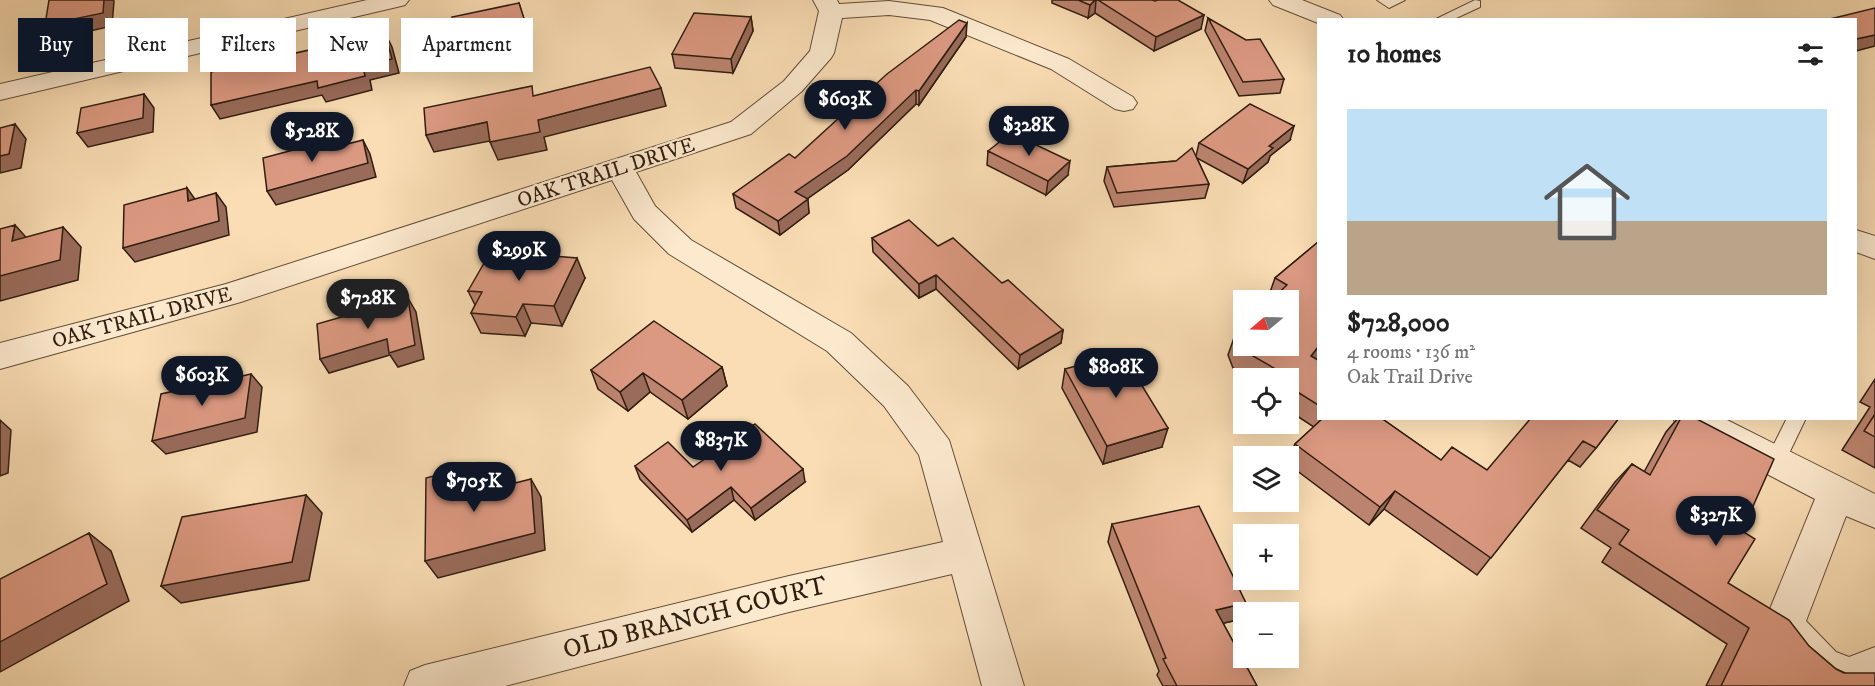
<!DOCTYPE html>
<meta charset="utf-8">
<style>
body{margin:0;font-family:"IM FELL DW Pica",serif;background:#f6f6f6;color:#222;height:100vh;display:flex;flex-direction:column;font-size:22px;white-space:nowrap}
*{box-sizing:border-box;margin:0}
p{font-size:20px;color:#767676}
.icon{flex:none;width:33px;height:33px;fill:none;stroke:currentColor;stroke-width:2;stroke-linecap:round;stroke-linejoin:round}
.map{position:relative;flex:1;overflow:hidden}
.sheet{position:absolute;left:1317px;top:18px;width:540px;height:402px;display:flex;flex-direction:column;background:#fff;border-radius:0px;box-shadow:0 6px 24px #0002}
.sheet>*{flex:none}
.banner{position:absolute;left:18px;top:18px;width:570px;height:54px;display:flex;gap:12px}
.needle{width:39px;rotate:251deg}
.tools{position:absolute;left:1233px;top:290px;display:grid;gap:12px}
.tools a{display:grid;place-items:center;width:66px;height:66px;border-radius:0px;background:#fff;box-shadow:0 6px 24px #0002;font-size:30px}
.price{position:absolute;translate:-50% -51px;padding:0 14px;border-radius:21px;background:#111827;color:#fff;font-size:20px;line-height:39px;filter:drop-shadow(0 2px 3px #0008)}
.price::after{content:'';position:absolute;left:50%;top:36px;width:18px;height:14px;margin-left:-9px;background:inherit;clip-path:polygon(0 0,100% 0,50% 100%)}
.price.current{background:#222;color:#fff}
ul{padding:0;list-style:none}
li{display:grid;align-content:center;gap:12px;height:318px;padding:0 30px}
li span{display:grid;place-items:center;height:186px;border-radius:0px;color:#555}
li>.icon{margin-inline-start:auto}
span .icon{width:108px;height:108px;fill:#fffc;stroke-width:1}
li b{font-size:26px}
h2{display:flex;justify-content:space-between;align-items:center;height:72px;padding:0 30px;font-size:26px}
.pill{padding:0 21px;border-radius:0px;background:#fff;box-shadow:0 6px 24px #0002;font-size:21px;line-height:54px}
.pill.current{background:#111827;color:#fff}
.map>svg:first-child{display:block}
</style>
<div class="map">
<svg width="1875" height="686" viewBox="0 0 1875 686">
<rect width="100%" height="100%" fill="#faddb4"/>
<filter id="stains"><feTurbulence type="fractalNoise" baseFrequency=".00333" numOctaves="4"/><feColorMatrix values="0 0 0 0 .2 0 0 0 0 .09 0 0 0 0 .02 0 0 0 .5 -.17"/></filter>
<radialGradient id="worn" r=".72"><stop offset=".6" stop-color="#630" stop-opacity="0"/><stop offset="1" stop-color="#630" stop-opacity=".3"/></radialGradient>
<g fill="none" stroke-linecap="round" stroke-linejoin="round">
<!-- service casing -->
<g stroke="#624d39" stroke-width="2">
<path id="service" d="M1377,0H1405L1389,8Z
M1475,0L1480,1V7L1452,20H1434Z
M1787,418H1806L1782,468L1775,470L1768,468L1765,462Z"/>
</g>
<!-- minor casing -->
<g stroke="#624d39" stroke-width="2">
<path id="minor" d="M367,0H409L405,5L397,7L0,100V84Z
M813,0H837L839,4L889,1L943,8L1069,59L1133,97L1137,103L1133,109L1124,111L1115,109L1051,69L930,20L889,15L842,18L834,53L831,58L802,91L751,134L636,172L655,206L691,240L851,333L908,386L949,440L1024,686H982L952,574L789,612L505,686H404L410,671L425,665L789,576L943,542L919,455L884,406L827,351L669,254L634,219L612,180L241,302L0,369V343L226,284L731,122L784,81L810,51L819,11Z
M1673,418H1723L1875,494V528L1846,516L1806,621L1836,652L1849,657L1875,647V686C1857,686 1836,686 1819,686C1800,682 1770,643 1763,626L1815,499L1678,428Z"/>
</g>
<!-- tertiary casing -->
<g stroke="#624d39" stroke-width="2">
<path id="tertiary" d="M1269,0H1302L1340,15L1344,20H1318V23L1273,5Z
M1856,230L1875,236V259L1856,252Z"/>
</g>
<!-- service -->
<use href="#service" fill="#fce9ce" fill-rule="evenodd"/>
<!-- minor -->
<use href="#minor" fill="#fce9ce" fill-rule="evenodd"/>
<!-- tertiary -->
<use href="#tertiary" fill="#fce9ce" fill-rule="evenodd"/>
</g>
<!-- wall -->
<path fill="#bc846f" stroke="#2f1d10" stroke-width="1.5" d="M1052,0H1152L1201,29L1154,51L1095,13L1088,18L1052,3Z
M751,17L753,31L733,73L675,68L672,54Z
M1208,18L1284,79L1280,93L1239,96L1205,31Z
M966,37L919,105L916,104L848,170L807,199L809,213L780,235L736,208L733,194L795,158Z
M1290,140L1270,156L1268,162L1243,183L1197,158L1209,184L1205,198L1114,207L1104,181L1107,167L1176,161L1196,156L1199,143Z
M988,151L1068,175L1046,195L987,165Z
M872,238L938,246L1002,283L1063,330L1061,343L1018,369L936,289L919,298L873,252Z
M1318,242V358L1317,359L1318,360V418H1381L1441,460L1487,470L1619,418L1596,448L1580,467L1568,460L1477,575L1384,509L1369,525L1288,464V458L1295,444L1314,427L1288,410V378H1251L1233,368L1228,355L1235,335L1271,300L1268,298L1275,278Z
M585,278L562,326L531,323L525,336L481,333L471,313L475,305L468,291Z
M722,367L727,386L688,419L650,392L628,411L598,389L591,370Z
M1065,369L1162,447L1103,464L1062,388Z
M1875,379V468L1842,450L1870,407L1860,402Z
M1678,418H1695L1742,531L1728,583L1809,646L1836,669L1875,686H1706L1727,644L1602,562L1611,548L1581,528L1615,482L1632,464L1644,472L1666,432Z
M635,466L693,467L805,482L755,520L734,500L692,532L640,479Z
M1112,524L1237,620L1223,623L1257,686H1163L1157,675L1159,671L1108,542Z"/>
<!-- shaded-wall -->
<path fill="#996b5a" stroke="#2f1d10" stroke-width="1.5" d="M104,0H113L114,1L112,26L56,39L45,25Z
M1095,0H1096L1095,13L1088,18L1090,5Z
M519,3L531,42L463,56L457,42Z
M1204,15L1201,29L1154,51L1156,37Z
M751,17L753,31L733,73L731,59Z
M967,23L966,37L919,105V91Z
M385,33L392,47L399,73L370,80L372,90L326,102L322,95L220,119L211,105L363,66Z
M1875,35V46L1856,51V39Z
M661,88L666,106L544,137L547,150L498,160L490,142L538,120Z
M916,90V104L848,170L797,206L795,192Z
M144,94L154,108L153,132L88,147L77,133Z
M487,122L495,140L434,152L426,135Z
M15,124L26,139L21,168L0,173V156Z
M1294,126L1290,140L1270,156L1268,162L1243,183L1248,169L1269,146Z
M363,140L370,154L376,177L276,205L267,191Z
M1070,161L1068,175L1046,195L1048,181Z
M187,188L197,202L188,201Z
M216,193L226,207L229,235L135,262L123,248Z
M808,199L809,213L780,235L778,221Z
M15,225L33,245L12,241Z
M63,227L81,247L78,280L0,301V276Z
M577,258L585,278L562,326L554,306Z
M936,275V289L919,298V284Z
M408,298L416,312L424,359L398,367L390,355L329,373L320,359Z
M523,304L531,323L525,336L516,317Z
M1063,330L1061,343L1018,369L1020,355Z
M1318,347V358L1303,375L1311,356Z
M722,367L727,386L688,419L682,400Z
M643,373L650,392L628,411L620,392Z
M251,374L262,387L257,432L166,454L152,441Z
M0,420L11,430L8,473L0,476Z
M1168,428L1162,447L1103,464L1107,446Z
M479,464L491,483L492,510L480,492Z
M803,469L805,482L755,520L751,508Z
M531,479L541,497L545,550L438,578L425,561Z
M731,487L734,500L692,532L687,520Z
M1395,491L1384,509L1369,525L1380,507Z
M306,495L322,513L309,580L181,603L161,586Z
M89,533L111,551L129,601L0,672V642Z
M1246,603L1237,620L1208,627L1216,610Z"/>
<!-- building -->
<path fill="#db9981" stroke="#2f1d10" stroke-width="1.5" d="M49,0H104L103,13L45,25Z
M1078,0H1095L1090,5Z
M1098,0H1152L1155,1L1158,0H1178L1204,15L1156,37Z
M519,3L527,28L457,42L452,17Z
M1875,8V35L1856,39V20H1826Z
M694,13L751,17L731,59L672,54Z
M1208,18L1246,40L1260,39L1284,79L1243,82Z
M959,20L967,23L919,91L916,90L847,156L795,192L808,199L778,221L733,194L789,154L795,158L887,74Z
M385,33L392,59L363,66L365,76L318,88L317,81L211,105V72Z
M650,67L661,88L538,120L540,132L490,142L487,122L426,135L424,108L532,86L533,96Z
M144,94L143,118L77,133L81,108Z
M1250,104L1294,126L1269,146L1273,148L1248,169L1199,143Z
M15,124L9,154L0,156V128Z
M1011,133L1070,161L1048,181L988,151Z
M363,140L368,163L267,191L263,158L327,141L328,149Z
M1192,148L1209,184L1117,193L1107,167L1176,161Z
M187,188L188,201L216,193L219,221L123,248L124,205Z
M909,220L938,246L953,238L1002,283L1008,280L1063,330L1020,355L936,275L919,284L872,238Z
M15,225L12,241L63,227L60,260L0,276V229Z
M1318,242V347L1311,356L1318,360V405L1288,386V378H1282L1286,375L1239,348L1235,335L1244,327V345H1288V300H1271L1287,285L1275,278Z
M491,251L577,258L554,306L523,304L516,317L471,313L482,292L468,291Z
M408,298L415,345L389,353L387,339L320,359L317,324Z
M654,321L722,367L682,400L643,373L620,392L591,370Z
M1122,353L1168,428L1107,446L1065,369Z
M251,374L245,418L152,441L161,394Z
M1875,414V437L1864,431Z
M1323,418H1381L1441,460L1452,447L1487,470L1531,418H1619L1596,448L1583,441L1491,558L1395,491L1380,507L1295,444Z
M1681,418H1695L1774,459L1742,531L1755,539L1728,583L1789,620L1809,646L1836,669L1844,673H1875V686H1721L1749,628L1619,544L1629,530L1597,510L1632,464L1650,475Z
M755,424L803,469L751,508L731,487L687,520L635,466L668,442L693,467Z
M479,464L480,492L531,479L535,533L425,561L426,478Z
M306,495L292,562L161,586L182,517Z
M1199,506L1246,603L1216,610L1257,686H1177L1163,659L1166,658L1112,524Z
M89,533L107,584L0,642V579Z"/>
<g text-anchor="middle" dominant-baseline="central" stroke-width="4.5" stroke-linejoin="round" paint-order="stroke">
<!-- street labels -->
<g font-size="21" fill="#2f1d10" stroke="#fce9ce">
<text transform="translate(606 173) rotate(-18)">OAK TRAIL DRIVE</text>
<text transform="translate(142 318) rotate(-15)">OAK TRAIL DRIVE</text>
</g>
<!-- near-street labels -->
<g font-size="26" fill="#2f1d10" stroke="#fce9ce">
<text transform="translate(695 618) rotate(-14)">OLD BRANCH COURT</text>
</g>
</g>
<rect width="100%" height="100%" filter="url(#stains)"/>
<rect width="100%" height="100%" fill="url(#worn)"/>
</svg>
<div class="tools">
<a><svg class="needle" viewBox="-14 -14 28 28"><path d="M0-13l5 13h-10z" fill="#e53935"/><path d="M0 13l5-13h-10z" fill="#767676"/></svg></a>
<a><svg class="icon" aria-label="locate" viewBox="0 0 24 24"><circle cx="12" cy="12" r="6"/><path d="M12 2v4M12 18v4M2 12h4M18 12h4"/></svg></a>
<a><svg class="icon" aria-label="layers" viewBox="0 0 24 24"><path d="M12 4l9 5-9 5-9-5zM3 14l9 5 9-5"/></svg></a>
<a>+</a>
<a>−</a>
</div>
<b class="price" style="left:845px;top:131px">$603K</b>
<b class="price" style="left:1029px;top:157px">$328K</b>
<b class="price" style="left:312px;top:163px">$528K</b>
<b class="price" style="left:519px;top:282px">$299K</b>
<b class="price current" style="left:368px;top:330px">$728K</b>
<b class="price" style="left:1116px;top:399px">$808K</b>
<b class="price" style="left:202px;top:407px">$603K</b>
<b class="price" style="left:721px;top:472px">$837K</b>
<b class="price" style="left:474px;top:513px">$705K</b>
<b class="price" style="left:1716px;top:547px">$327K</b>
<div class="banner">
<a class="pill current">Buy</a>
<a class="pill">Rent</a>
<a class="pill">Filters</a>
<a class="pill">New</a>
<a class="pill">Apartment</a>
</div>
<section class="sheet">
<h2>10 homes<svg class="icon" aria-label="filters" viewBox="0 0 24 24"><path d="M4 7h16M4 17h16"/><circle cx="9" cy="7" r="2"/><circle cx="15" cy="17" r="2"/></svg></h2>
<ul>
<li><span style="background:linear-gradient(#bfe0f5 60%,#b9a48a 0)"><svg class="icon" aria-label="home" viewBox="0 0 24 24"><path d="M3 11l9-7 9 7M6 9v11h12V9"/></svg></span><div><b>$728,000</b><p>4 rooms · 136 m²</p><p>Oak Trail Drive</p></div></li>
</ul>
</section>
</div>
